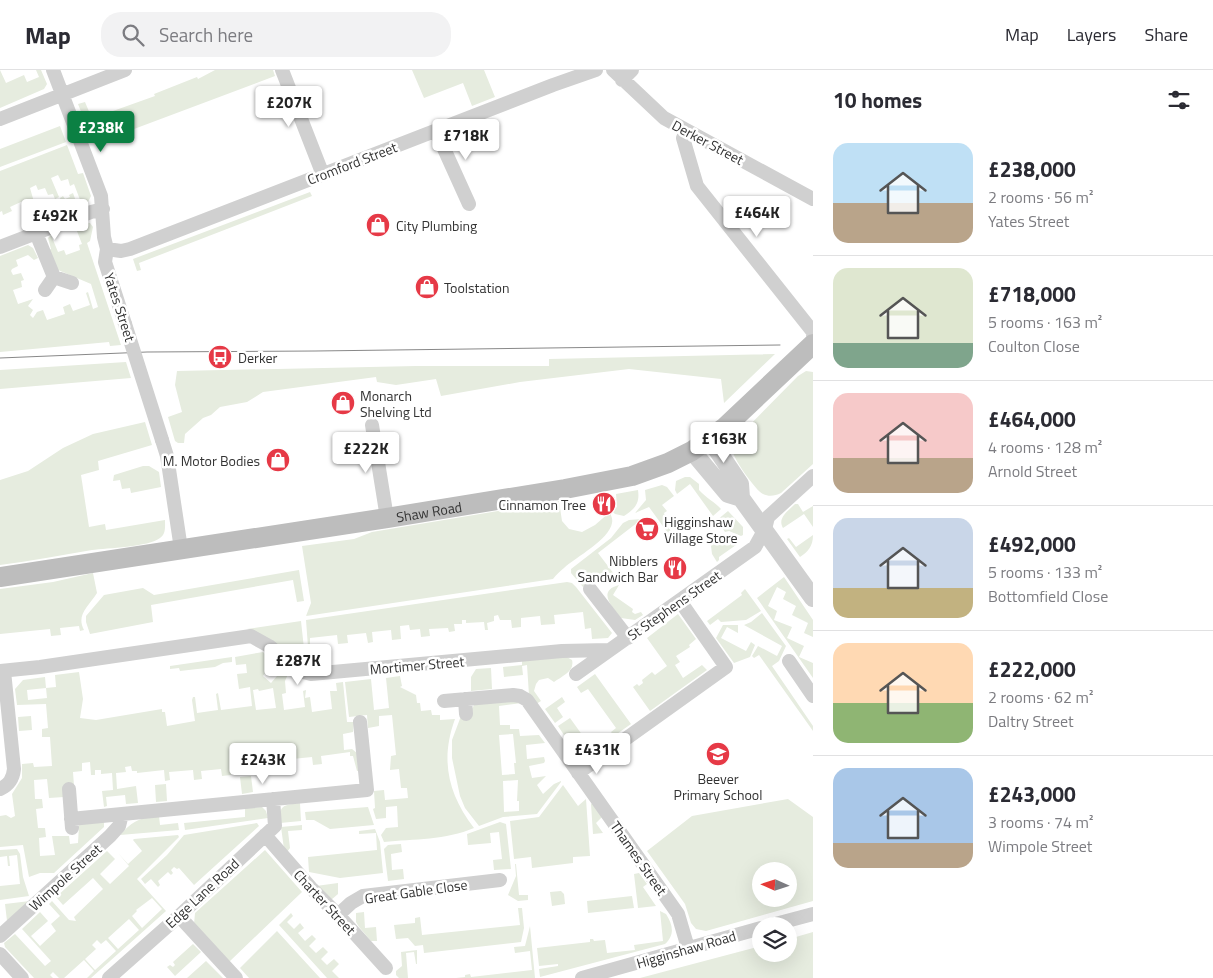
<!DOCTYPE html>
<meta charset="utf-8">
<style>
body{margin:0;font-family:"Titillium Web",sans-serif;background:#f2f2f3;color:#2b2b33;height:100vh;display:flex;flex-direction:column;font-size:19px;white-space:nowrap}
*{box-sizing:border-box;margin:0}
p{font-size:16px;color:#7c7c81}
.icon{flex:none;width:28px;height:28px;fill:none;stroke:currentColor;stroke-width:2;stroke-linecap:round;stroke-linejoin:round}
.map{position:relative;flex:1;overflow:hidden}
.details{display:flex;flex-direction:column;background:#fff;width:400px}
.details>*{flex:none}
.needle{width:32px;rotate:273deg}
.fabs{position:absolute;left:752px;top:792px;display:grid;gap:10px}
.fabs a{display:grid;place-items:center;width:45px;height:45px;border-radius:50%;background:#fff;box-shadow:0 5px 20px #0002;font-size:25px}
.price{position:absolute;translate:-50% -42px;padding:0 11px;border-radius:5px;background:#fff;color:#222;font-size:16px;line-height:32px;filter:drop-shadow(0 1px 2px #0008)}
.price::after{content:'';position:absolute;left:50%;top:30px;width:15px;height:11px;margin-left:-8px;background:inherit;clip-path:polygon(0 0,100% 0,50% 100%)}
.price.active{background:#0b8043;color:#fff}
ul{padding:0;list-style:none}
li{display:flex;align-items:center;gap:15px;height:125px;padding:0 20px}
li+li{border-top:1px solid #e1e1e2}
li span{display:grid;place-items:center;flex:none;width:140px;height:100px;border-radius:15px;color:#555}
li>.icon{margin-inline-start:auto}
span .icon{width:60px;height:60px;fill:#fffc;stroke-width:1}
li b{font-size:21px}
h2{display:flex;justify-content:space-between;align-items:center;height:60px;padding:0 20px;font-size:21px}
header{display:flex;align-items:center;gap:30px;box-sizing:border-box;height:70px;padding:0 25px;background:#fff;border-bottom:1px solid #e1e1e2}
header strong{font-size:24px}
nav{display:flex;gap:28px;margin-inline-start:auto;font-size:18px}
.search{width:350px;height:45px;background:#f2f2f3;display:flex;align-items:center;gap:12px;box-sizing:border-box;padding:0 18px;border-radius:20px;color:#7c7c81;font-size:19px}
main{display:flex;flex:1;min-height:0}
.map>svg:first-child{display:block}
</style>
<header>
<strong>Map</strong>
<div class="search"><svg class="icon" aria-label="search" viewBox="0 0 24 24"><circle cx="10" cy="10" r="6"/><path d="M15 15l6 6"/></svg>Search here</div>
<nav><a>Map</a><a>Layers</a><a>Share</a></nav>
</header>
<main>
<div class="map">
<svg width="813" height="908" viewBox="0 0 813 908">
<rect width="100%" height="100%" fill="#fff"/>
<!-- green -->
<path fill="#e6ecdf" fill-rule="evenodd" d="M0,0L6,13L24,5L27,12L39,7L36,0H41L47,14L44,19L0,38Z
M215,0H273L275,6L94,74L78,34L85,32L93,51L99,48V46L155,26L154,24L197,7L198,9Z
M412,0H484L495,27L472,36L463,13L424,28Z
M60,56L66,72L0,97V79Z
M67,75L78,104L83,103L91,126L88,132L82,135L74,114L70,116L68,109L61,111L58,105L51,108L59,127L55,129L53,124L48,125L45,118L38,120L36,115L30,118L34,132L25,136L23,131L10,137L12,141L3,145L2,141L0,142V101Z
M310,122L312,126L139,193L141,200L137,201L133,189Z
M73,123L78,137L65,142L60,128L63,126L65,129L70,127L69,125Z
M85,153H90L93,157L90,171L87,173L121,275L110,276L109,272L0,282V186L28,175L33,178L38,188L34,190L28,185L16,190L18,196L12,199L11,201L13,205L21,203L24,210L21,211L22,217L13,220L18,234L33,229L28,236L33,240L30,245L33,248L37,242L43,240L47,250L65,244L63,237L70,234L73,241L90,235L86,223L88,222L93,239L98,237L91,214L58,200L48,181L51,179L48,168L51,165L58,182L64,180L66,185L80,180L79,175L82,174L75,156Z
M775,284L724,333L721,309L629,299L520,312L441,326L436,309L396,315L377,312L376,307L263,322L247,332L220,337L211,345L203,348L185,364L184,373H178L175,371L168,347L182,342L175,315L177,301L416,296H549V289Z
M126,292L131,308L0,319V300Z
M806,301L813,302V394L781,423C775,426 769,427 763,424C756,421 732,387 732,379C732,374 736,370 739,366L798,306Z
M145,352L152,375L98,391L99,400L81,405L89,457L105,454L106,460L165,450C165,457 166,464 160,468C149,477 107,478 92,480C61,485 31,491 0,495V410L28,401L63,378L93,364Z
M143,396H149L159,402L161,417L131,423L130,418L122,419L120,410L113,411L114,405Z
M685,407H690L699,414V420C706,428 715,432 721,439L713,446L690,414L677,424L675,420L676,411Z
M662,415L667,417L674,426L662,435L667,441L664,443L672,465L670,466L649,437L635,443L646,430L645,420Z
M638,420C640,433 635,439 624,446L615,444L612,441L617,437L616,424Z
M559,431L562,451L569,459L582,462L595,455L610,442C611,446 613,449 612,453C609,470 576,487 564,498C560,501 556,505 553,509L306,546L311,533L302,476L354,469L372,462Z
M795,434H798L803,442L813,436V457L804,444L783,458C777,448 788,441 795,434Z
M728,441L743,457V465L741,466L729,461L725,462L717,450Z
M642,449L598,483L614,504L597,514L592,509L583,517L571,503V499L611,468L623,453L629,450Z
M728,464L731,468L735,469L734,473L736,475L719,487V490L717,492L712,484L711,476L714,471L716,473Z
M813,465C813,476 808,482 800,487L787,469L789,468L796,477Z
M299,500L304,531L297,532L293,510L151,535L153,552L90,564L86,552V546L104,525L143,518L154,525Z
M93,503L97,523C88,537 76,545 84,560L80,561L79,556L60,558L61,565L51,566L50,559L0,564V519L53,512Z
M784,507L813,550V567L804,563L808,553L792,545L796,536L783,529L786,522L777,517L768,536L777,541L774,550L792,557L787,568L804,576L799,587L813,593V608L757,528Z
M567,512L572,513L576,517L612,563L608,568L592,569L591,558L585,559L583,542L554,545L555,554L541,555L540,546L521,548V557L512,558L511,550H500L498,545L494,546V551L487,553L488,560H485L484,552L466,553V550H462V554H454L455,561L449,562L448,558L429,559L430,566L421,567L420,559L410,560L409,555L400,556L401,569L392,570L391,560L372,562L373,572L368,573L366,563L347,565L348,573L338,574L337,565L310,568V577H308L306,550Z
M619,515L613,525L633,539L632,542L635,544L641,542L643,545L635,550L621,548C613,538 596,521 619,515Z
M745,519L761,541L746,550L721,552L718,549L710,555L707,551L742,525L741,523Z
M762,543L786,576L779,591L772,596L813,656V661L759,585L754,588L752,586L758,576L777,586L782,576L744,555L751,552Z
M678,544L696,569L689,575L690,577L676,586L680,592L675,595L683,608L702,595L707,600L650,641L633,617L637,614L639,616L643,613L642,610L652,602L655,605L667,596L647,568Z
M301,551L306,597L302,596C285,582 268,564 247,559Z
M723,555H738V563L727,557L721,568L746,581L751,572L755,575L750,587L734,593L716,568Z
M263,582L273,592L263,606L271,613L283,599L288,604L285,611L286,623L282,624L284,640L305,637L303,621L306,620L305,628L310,627L312,642L332,639L330,621H337L336,613L343,612L347,652H354L353,662L343,664L344,680L352,679L357,683L360,701H357L353,686H350V682L321,686L322,694L313,695L312,687L292,689L293,699H289L287,683H283V689L264,691L265,702L251,703L249,693L230,695L231,705L222,706L221,699L201,701L202,709L194,710L193,700L169,702L170,710L165,711L164,700L137,703V701H132L131,696L125,697L126,702L116,703L117,719L136,716L138,733L126,734L125,725L106,727L107,736L104,737L102,721L113,720L112,703L101,704V700H95V705H91L90,692L82,693V701L73,702L74,716L64,727L49,728L47,709L34,710L35,729H42L43,738L36,739L38,758H45L46,767L39,768L40,786L55,785L52,766H69L70,774L78,773L79,755L81,754L104,751V757L54,803H40L29,807L23,775L0,777V746L6,745L11,748L15,746L12,724L22,708V694L33,693L34,697L52,696L50,667H42V659L48,658L46,634L17,635L15,619L23,610L45,607L46,618L56,617L55,605L79,602L83,629L80,648L96,650L162,639V642H165L167,656L195,651L192,630L193,627H195L197,643L218,640L216,624L218,623L221,640L252,636L250,617L239,619L237,604L247,603L246,594L236,595L235,587ZM46,618L47,628L28,630L27,620ZM273,618L276,638L256,640L253,620L258,619L259,621Z
M565,586L572,590C575,601 562,606 554,612L548,608L539,610L536,614L534,621L541,631L536,634L529,625L527,595L522,596L523,605L504,607L503,597L522,595V591Z
M232,587V592L223,593L215,597L180,601L179,598L170,599V596Z
M491,598L492,619L471,621V607L476,599Z
M595,604L631,654L614,666L611,662L616,658L588,619L581,623L577,617Z
M400,606L402,616L400,617L416,625L417,633H420L421,641L431,640L432,645H440V650L455,649C440,690 448,724 474,758C446,770 414,769 384,772L381,765L386,758L398,757L397,736L386,737V748L376,749L373,739L375,738L374,721L384,720L385,730L408,728L407,718H401L399,699L390,700L391,686L396,685L392,645L379,646V656L368,658L367,645L349,647L345,612L371,609L374,640L389,638L386,608Z
M562,627L565,632L557,638L563,647L555,653L545,639Z
M514,630L522,633L499,636L500,655H510V659H519L520,666L539,665L545,673L526,675L527,689L544,687L545,691L544,693L529,696L532,708L546,706L537,715L543,724L554,714L561,711V712L537,744L503,747L479,756L465,738L460,726L452,688V670L461,646L472,639L475,633ZM513,664L516,693H514L515,704L502,705L499,665ZM518,710L517,731H519V741L504,742L503,711Z
M31,646L32,660L19,661L18,647Z
M570,648L593,680L580,689L558,656Z
M251,706L253,722L242,724L240,707Z
M166,714L167,731L156,732L155,715Z
M563,715L578,736L586,729L590,786L573,787V793L532,798L531,787L514,789L510,751L539,747Z
M788,729L813,747V831L706,861L696,859L691,853L685,834L647,781L692,746ZM761,801H789V829H761Z
M300,733L301,751L280,753C279,735 283,735 300,733Z
M593,733L602,747L596,753L603,763L593,764L591,734Z
M262,737L266,741L268,748L185,760L184,753L245,747V738Z
M368,737L374,755L330,759L314,750H306L305,742Z
M159,746L160,755L178,753L179,760L120,765C134,750 139,748 159,746Z
M500,752L506,754L511,799L494,800L493,790L502,789L499,762L490,763L491,773L468,775L467,764Z
M257,753L259,756L194,815L179,798L177,799L174,797L171,800L173,803L171,805L168,802L158,811L160,815L158,817L151,809L145,814L141,809L167,785L184,765Z
M302,755V760L288,761L290,778L287,782L284,779L281,757Z
M375,759L380,772L383,803L340,808L309,802L308,787L377,780L376,763L359,764V761Z
M178,765L179,767L137,809L166,841L91,908H87L94,901L84,890L64,908H59L53,902L50,905L53,908H34L5,877L4,873L15,864L45,896L51,891L22,859L40,842L48,851L31,866L40,876L56,861L51,854L60,846L49,834L52,831L69,850L76,851L74,847L103,819L93,808L63,835L56,827L107,781L115,789L100,804L110,814L129,796L118,783L128,794L142,781L133,770L134,769ZM152,828L162,839L142,858L132,846L137,841L136,840ZM129,849L139,860L118,879L108,868ZM97,870L101,874L106,870L116,881L95,900L85,889L96,879L92,875Z
M401,774L402,782L391,784L392,800L403,799L404,809L388,811L384,779L388,775Z
M17,779L20,784L23,807L29,826L0,830V816L20,814L17,785L9,786L10,796H8L7,786L0,787V780Z
M265,780L302,822L229,892L194,854L195,843Z
M515,794H516L519,825H528V830L518,831L508,825L516,806Z
M639,803L647,814L643,817L656,836L638,838L634,804Z
M338,813V824L331,830L316,816Z
M561,821L564,824L565,834L552,836L550,822Z
M632,826L634,838L588,843L587,831Z
M30,831L9,850L7,851L5,834Z
M518,838H522L524,858L521,872L424,883L423,875L415,876L408,868L396,869L394,855L415,853V848L420,847L422,865L520,855Z
M660,841L666,844C673,855 675,865 665,874L540,907L539,899L558,896V894L539,896L537,878L590,872V869H593L594,871L605,870L607,883L635,880L634,875L663,871Z
M364,842L365,858L376,857L377,871H371L359,857L356,852V843Z
M291,843L293,846L287,852L294,859L300,853L304,858L298,863L305,871L312,865L316,869L309,876L316,883L323,877L328,882L321,889L327,895L334,889L339,894L332,901L339,908H327L279,855Z
M530,856L535,908H456L465,907V905L470,904L471,907L532,900L530,881L515,883L514,877L525,876Z
M277,861L320,908H249L240,898Z
M813,862V908H640L761,876V884H789V869Z
M193,874L201,882L175,906L167,897L170,895L173,897L175,895L173,892Z
M417,880V894H416L414,882L406,883L408,908H399L396,905V901L402,896L401,882Z
M206,891L223,908H187Z"/>
<g fill="none" stroke-linecap="round" stroke-linejoin="round">
<!-- minor -->
<path stroke="#d0d0d0" stroke-width="14" d="M53,0L101,126L104,167L107,179L105,192L125,254
M282,0L323,105
M613,0L664,48L813,129
M622,10L632,0
M0,49L125,0
M436,61L469,134
M687,61L683,68L697,116L813,262V265
M36,163L54,207L45,220
M0,177L91,142L103,139
M107,179L121,181L130,179L553,15L596,0
M54,207L72,213
M372,355L387,448
M162,370L167,386L181,479
M590,519L628,568
M789,591L813,626
M0,601L40,597L251,566L269,576L299,601L311,604L562,581L608,580
M576,604L755,477L765,459L768,447L813,406
M465,629L466,644
M444,631L513,625L520,626L527,630L678,844L688,878
M578,703L726,597L680,531
M0,719C9,715 13,709 14,699L4,601
M69,719L72,758
M71,749L367,720L360,652
M265,765L312,819L338,845L386,898
M338,845L351,833L363,826L500,810
M179,846L236,908
M768,856L813,844
M0,866L110,766L119,756L122,744
M0,884L22,908
M109,908L179,846L275,756L273,729
M582,908L761,858"/>
<!-- tertiary -->
<path stroke="#d0d0d0" stroke-width="18" d="M709,368L740,414L741,428L813,528
M692,381L728,424L741,428"/>
<!-- secondary -->
<path stroke="#bdbdbd" stroke-width="20" id="s1" d="M0,507L387,448L565,419L632,406L668,393L692,381L725,357L813,274"/>
<!-- tram -->
<path stroke="#888" stroke-width="1" d="M0,288L147,282L315,281L780,275"/>
<!-- minor-bridge -->
<path stroke="#d0d0d0" stroke-width="14" d="M125,254L162,370"/>
</g>
<!-- icons -->
<defs>
<g id="shop-disc" transform="scale(1.25)"><circle r="9.5" fill="#e63946" stroke="#fff"/><path d="M-5-2.5h2.3a2.7 3.5 0 0 1 5.4 0H5L5.5 6h-11ZM-1.5-2.5h3a1.5 2.3 0 0 0-3 0Z" fill="#fff"/></g>
<g id="bus-disc" transform="scale(1.25)"><circle r="9.5" fill="#e63946" stroke="#fff"/><path d="M-5-6H5V4H4V6H2V4H-2V6H-4V4H-5ZM-3.5-4V0h7V-4ZM-3.5 1.2v1.5H-2V1.2ZM2 1.2v1.5H3.5V1.2Z" fill="#fff"/></g>
<g id="restaurant-disc" transform="scale(1.25)"><circle r="9.5" fill="#e63946" stroke="#fff"/><path d="M-5-6h1v4h1v-4h1v4h1v-4h1v5L-1.5 .5V6h-2V.5L-5-1ZM5-6V6H3V1.5H1.5Q1.5-4 5-6Z" fill="#fff"/></g>
<g id="supermarket-disc" transform="scale(1.25)"><circle r="9.5" fill="#e63946" stroke="#fff"/><path d="M-6-5.5h2.5l.6 2H6L4.5 2H-2.5L-4.4-4H-6ZM-1.5 3.2a1.3 1.3 0 1 0 .1 0ZM3 3.2a1.3 1.3 0 1 0 .1 0Z" fill="#fff"/></g>
<g id="school-disc" transform="scale(1.25)"><circle r="9.5" fill="#e63946" stroke="#fff"/><path d="M0-5L7-2L0 1L-7-2ZM-4 1L0 2.5L4 1V4Q0 6-4 4Z" fill="#fff"/></g>
</defs>
<g fill-rule="evenodd">
<use href="#shop-disc" x="378" y="155"/>
<use href="#shop-disc" x="427" y="217"/>
<use href="#bus-disc" x="220" y="287"/>
<use href="#shop-disc" x="343" y="333"/>
<use href="#shop-disc" x="278" y="390"/>
<use href="#restaurant-disc" x="604" y="434"/>
<use href="#supermarket-disc" x="647" y="459"/>
<use href="#restaurant-disc" x="675" y="498"/>
<use href="#school-disc" x="718" y="684"/>
</g>
<g text-anchor="middle" dominant-baseline="central" stroke-width="5" stroke-linejoin="round" paint-order="stroke">
<!-- street labels -->
<g font-size="14" fill="#333" stroke="#fff">
<text transform="translate(708 72) rotate(28)">Derker Street</text>
<text transform="translate(352 93) rotate(-21)">Cromford Street</text>
<text transform="translate(120 237) rotate(72)">Yates Street</text>
<text stroke="none"><textPath href="#s1" startOffset="434">Shaw Road</textPath></text>
<text transform="translate(674 535) rotate(-35)">St Stephens Street</text>
<text transform="translate(417 595) rotate(-5)">Mortimer Street</text>
<text transform="translate(639 788) rotate(55)">Thames Street</text>
<text transform="translate(65 807) rotate(-42)">Wimpole Street</text>
<text transform="translate(416 821) rotate(-8)">Great Gable Close</text>
<text transform="translate(202 823) rotate(-43)">Edge Lane Road</text>
<text transform="translate(325 832) rotate(47)">Charter Street</text>
<text transform="translate(686 879) rotate(-16)">Higginshaw Road</text>
</g>
<!-- poi labels -->
<g font-size="14" fill="#333" stroke="#fff" text-anchor="start">
<text x="396" y="155">City Plumbing</text>
<text x="444" y="217">Toolstation</text>
<text x="238" y="287">Derker</text>
<text x="360" y="325">Monarch<tspan x="360" dy="16">Shelving Ltd</tspan></text>
<text x="260" y="390" text-anchor="end">M. Motor Bodies</text>
<text x="586" y="434" text-anchor="end">Cinnamon Tree</text>
<text x="664" y="451">Higginshaw<tspan x="664" dy="16">Village Store</tspan></text>
<text x="658" y="490" text-anchor="end">Nibblers<tspan x="658" dy="16">Sandwich Bar</tspan></text>
<text x="718" y="708" text-anchor="middle">Beever<tspan x="718" dy="16">Primary School</tspan></text>
</g>
</g>
</svg>
<div class="fabs">
<a><svg class="needle" viewBox="-14 -14 28 28"><path d="M0-13l5 13h-10z" fill="#e53935"/><path d="M0 13l5-13h-10z" fill="#7c7c81"/></svg></a>
<a><svg class="icon" aria-label="layers" viewBox="0 0 24 24"><path d="M12 4l9 5-9 5-9-5zM3 14l9 5 9-5"/></svg></a>
</div>
<b class="price" style="left:289px;top:58px">£207K</b>
<b class="price active" style="left:101px;top:83px">£238K</b>
<b class="price" style="left:466px;top:91px">£718K</b>
<b class="price" style="left:757px;top:168px">£464K</b>
<b class="price" style="left:55px;top:171px">£492K</b>
<b class="price" style="left:724px;top:394px">£163K</b>
<b class="price" style="left:366px;top:404px">£222K</b>
<b class="price" style="left:298px;top:616px">£287K</b>
<b class="price" style="left:597px;top:705px">£431K</b>
<b class="price" style="left:263px;top:715px">£243K</b>
</div>
<section class="details">
<h2>10 homes<svg class="icon" aria-label="filters" viewBox="0 0 24 24"><path d="M4 7h16M4 17h16"/><circle cx="9" cy="7" r="2"/><circle cx="15" cy="17" r="2"/></svg></h2>
<ul>
<li><span style="background:linear-gradient(#bfe0f5 60%,#b9a48a 0)"><svg class="icon" aria-label="home" viewBox="0 0 24 24"><path d="M3 11l9-7 9 7M6 9v11h12V9"/></svg></span><div><b>£238,000</b><p>2 rooms · 56 m²</p><p>Yates Street</p></div></li>
<li><span style="background:linear-gradient(#dfe7d0 75%,#7fa58c 0)"><svg class="icon" aria-label="home" viewBox="0 0 24 24"><path d="M3 11l9-7 9 7M6 9v11h12V9"/></svg></span><div><b>£718,000</b><p>5 rooms · 163 m²</p><p>Coulton Close</p></div></li>
<li><span style="background:linear-gradient(#f6c9c9 65%,#b9a48a 0)"><svg class="icon" aria-label="home" viewBox="0 0 24 24"><path d="M3 11l9-7 9 7M6 9v11h12V9"/></svg></span><div><b>£464,000</b><p>4 rooms · 128 m²</p><p>Arnold Street</p></div></li>
<li><span style="background:linear-gradient(#c9d6e8 70%,#c2b280 0)"><svg class="icon" aria-label="home" viewBox="0 0 24 24"><path d="M3 11l9-7 9 7M6 9v11h12V9"/></svg></span><div><b>£492,000</b><p>5 rooms · 133 m²</p><p>Bottomfield Close</p></div></li>
<li><span style="background:linear-gradient(#ffd9b3 60%,#8fb573 0)"><svg class="icon" aria-label="home" viewBox="0 0 24 24"><path d="M3 11l9-7 9 7M6 9v11h12V9"/></svg></span><div><b>£222,000</b><p>2 rooms · 62 m²</p><p>Daltry Street</p></div></li>
<li><span style="background:linear-gradient(#a9c7e8 75%,#b9a48a 0)"><svg class="icon" aria-label="home" viewBox="0 0 24 24"><path d="M3 11l9-7 9 7M6 9v11h12V9"/></svg></span><div><b>£243,000</b><p>3 rooms · 74 m²</p><p>Wimpole Street</p></div></li>
</ul>
</section>
</main>
